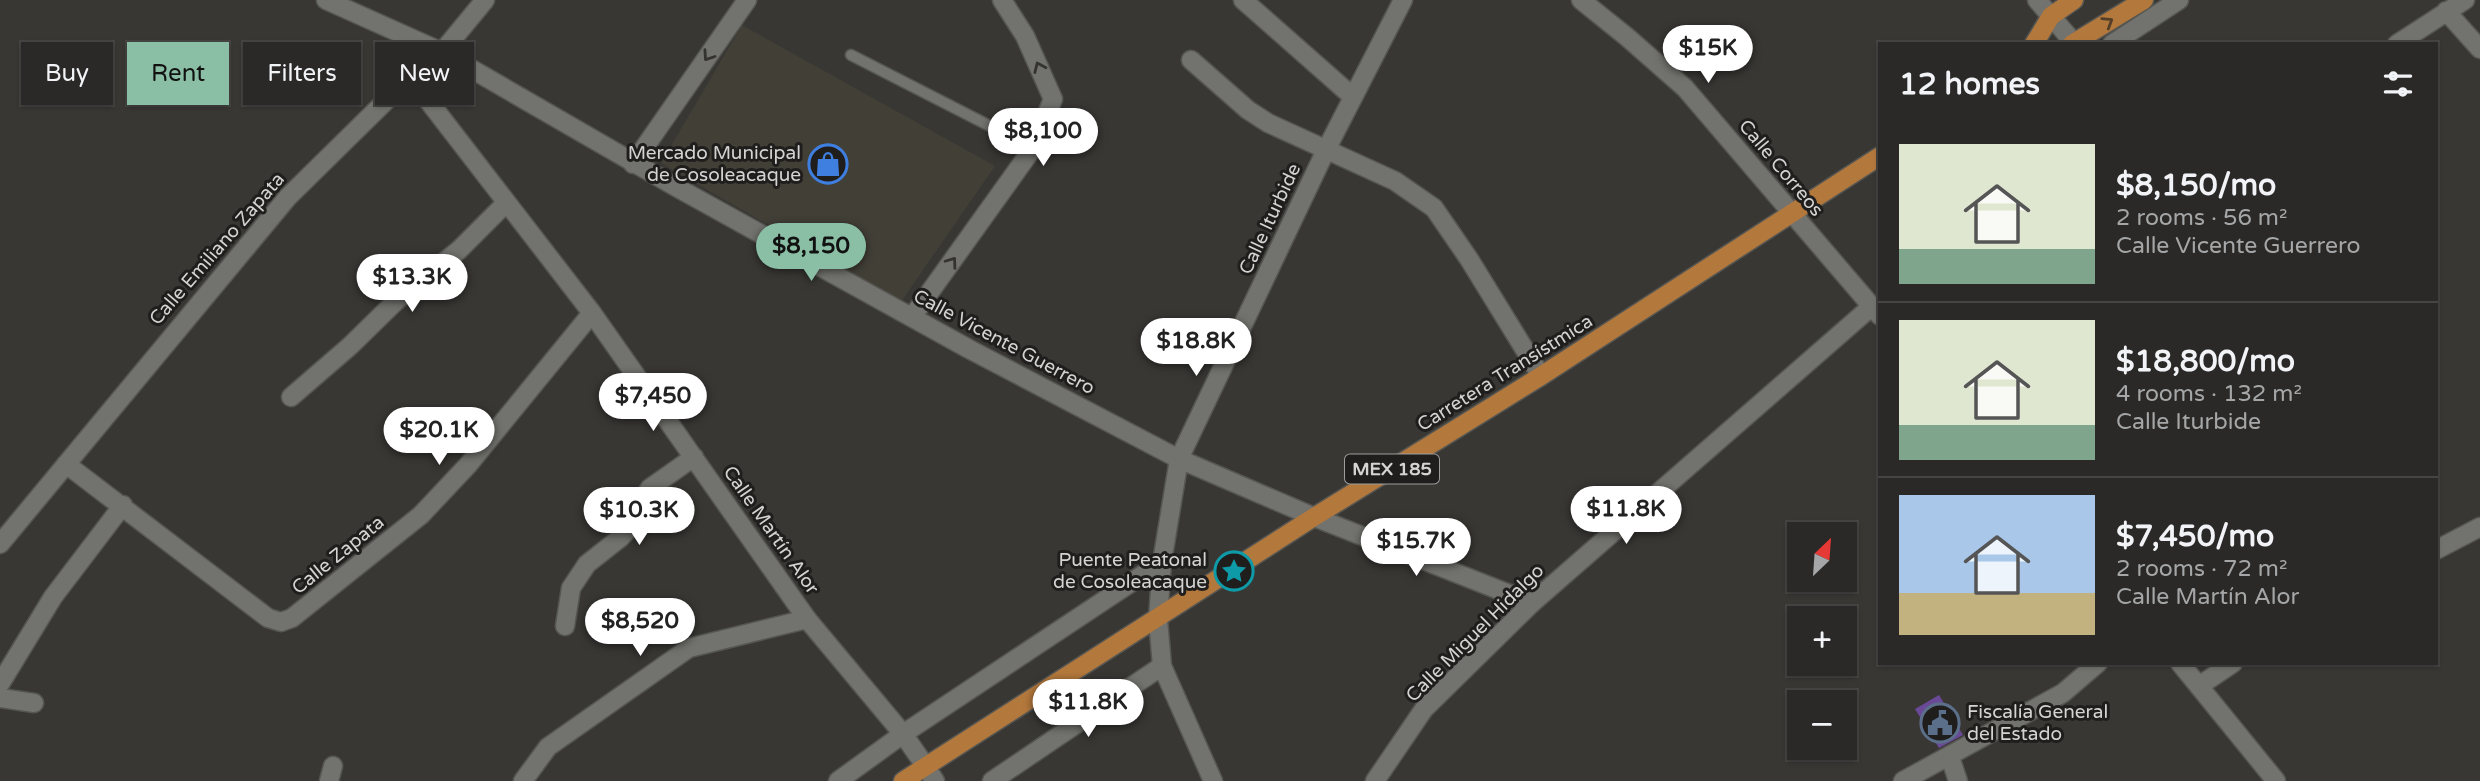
<!DOCTYPE html>
<meta charset="utf-8">
<style>
body{margin:0;font-family:"Varela Round",sans-serif;background:#363533;color:#f1f3f6;height:100vh;display:flex;flex-direction:column;font-size:26px;white-space:nowrap}
*{box-sizing:border-box;margin:0}
p{font-size:23px;color:#a5a6a7}
.icon{flex:none;width:38px;height:38px;fill:none;stroke:currentColor;stroke-width:2;stroke-linecap:round;stroke-linejoin:round}
.map{position:relative;flex:1;overflow:hidden}
.side{position:absolute;left:1878px;top:42px;width:560px;height:623px;display:flex;flex-direction:column;background:#2a2927;border-radius:0px;box-shadow:0 2px 5px #0004,0 0 0 2px #464544}
.side>*{flex:none}
.hud{position:absolute;left:21px;top:42px;width:665px;height:63px;display:flex;gap:14px}
.needle{width:46px;rotate:25deg}
.fabs{position:absolute;left:1787px;top:522px;display:grid;gap:14px}
.fabs a{display:grid;place-items:center;width:70px;height:70px;border-radius:0px;background:#2a2927;box-shadow:0 2px 5px #0004,0 0 0 2px #464544;font-size:35px}
.price{position:absolute;translate:-50% -60px;padding:0 16px;border-radius:24px;background:#fff;color:#222;font-size:23px;line-height:46px;filter:drop-shadow(0 2px 4px #0008)}
.price::after{content:'';position:absolute;left:50%;top:42px;width:21px;height:16px;margin-left:-10px;background:inherit;clip-path:polygon(0 0,100% 0,50% 100%)}
.price.current{background:#8abfa5;color:#111}
ul{padding:0;list-style:none}
li{display:flex;align-items:center;gap:21px;height:175px;padding:0 21px}
li+li{border-top:2px solid #464544}
li span{display:grid;place-items:center;flex:none;width:196px;height:140px;border-radius:0px;color:#555}
li>.icon{margin-inline-start:auto}
span .icon{width:84px;height:84px;fill:#fffc;stroke-width:1}
li b{font-size:30px}
h2{display:flex;justify-content:space-between;align-items:center;height:84px;padding:0 21px;font-size:30px}
.pill{padding:0 24px;border-radius:0px;background:#2a2927;box-shadow:0 2px 5px #0004,0 0 0 2px #464544;font-size:24px;line-height:63px}
.pill.current{background:#8abfa5;color:#111}
.map>svg:first-child{display:block}
</style>
<div class="map">
<svg width="2480" height="781" viewBox="0 0 2480 781">
<rect width="100%" height="100%" fill="#383734"/>
<!-- built -->
<path fill="#413f36" d="M742,25L995,166L901,302L661,163Z"/>
<!-- building -->
<path fill="#6a4997" d="M1939,695L1963,735L1939,748L1915,709Z"/>
<g fill="none" stroke-linecap="round" stroke-linejoin="round">
<!-- service casing -->
<g stroke="#555552" stroke-width="13">
<path id="service" d="M851,55L1033,148"/>
</g>
<!-- minor casing -->
<g stroke="#555552" stroke-width="21">
<path id="minor" d="M1243,0L1353,97
M2037,0L2075,44
M2446,11L2480,49
M2112,44L2179,0
M2397,44L2465,0
M1191,60L1248,110L1268,123L1395,181L1434,208L1469,259L1541,376
M410,77L592,313L807,619L903,734L926,767
M633,164L747,0
M912,317L1033,148L1053,99L1025,36L1002,0
M291,397L350,346L396,301L459,250L506,203
M66,464L268,618L281,622L292,618L421,515L468,465L592,313
M1314,517L1532,603
M0,544L288,197L410,77L442,52L485,0
M2436,550L2480,527
M565,626L571,588L587,564L620,538L638,519L644,498L650,488L694,457
M0,684L53,597L123,505
M2199,686L2233,663
M0,698L34,703
M1950,757L1958,781
M329,781L333,766
M523,781L548,747L689,648L807,619
M838,781L903,734L1162,562
M992,781L1162,666
M1213,781L1162,666L1158,619L1162,562L1179,459L1326,150L1403,0
M1903,781L2063,693L2098,663"/>
</g>
<!-- tertiary casing -->
<g stroke="#555552" stroke-width="21">
<path id="tertiary" d="M326,0L442,52L676,187L969,349L1179,459L1314,517
M926,767L935,781"/>
</g>
<!-- secondary casing -->
<g stroke="#555552" stroke-width="21">
<path id="secondary" d="M1581,0L1627,37L1685,88L1880,316
M2180,663L2276,781
M1375,781L1424,709L1532,603L1871,307"/>
</g>
<!-- primary casing -->
<g stroke="#555552" stroke-width="21">
<path id="primary" d="M2034,44L2051,16L2074,0
M2072,44L2144,0
M903,781L1314,517L1541,376L1880,156"/>
</g>
<!-- service -->
<use href="#service" stroke="#72726e" stroke-width="10"/>
<!-- minor -->
<use href="#minor" stroke="#72726e" stroke-width="18"/>
<!-- tertiary -->
<use href="#tertiary" stroke="#72726e" stroke-width="18"/>
<!-- secondary -->
<use href="#secondary" stroke="#72726e" stroke-width="18"/>
<!-- primary -->
<use href="#primary" stroke="#b3783c" stroke-width="18"/>
</g>
<!-- one-way arrows -->
<defs><path id="oneway-chevron" d="M-2-3.5L2.5 0L-2 3.5" fill="none" stroke-width="1.6" stroke-linecap="round" stroke-linejoin="round" transform="scale(1.75)"/></defs>
<use stroke="#533e28" href="#oneway-chevron" transform="translate(2108 22) rotate(-32)"/>
<g stroke="#343331">
<use href="#oneway-chevron" transform="translate(708 56) rotate(124)"/>
<use href="#oneway-chevron" transform="translate(1039 67) rotate(-114)"/>
<use href="#oneway-chevron" transform="translate(952 262) rotate(-54)"/>
</g>
<!-- icons -->
<defs>
<g id="shop-ring" transform="scale(2.0125)"><circle r="9.5" fill="#1f1e1d" stroke="#3f7fe0" stroke-width="1.5"/><path d="M-5-2.5h2.3a2.7 3.5 0 0 1 5.4 0H5L5.5 6h-11ZM-1.5-2.5h3a1.5 2.3 0 0 0-3 0Z" fill="#3f7fe0"/></g>
<g id="sight-ring" transform="scale(2.0125)"><circle r="9.5" fill="#1f1e1d" stroke="#0f9aa8" stroke-width="1.5"/><path d="M0-6L1.8-2.2L6-1.7L2.9 1.2L3.7 5.4L0 3.3L-3.7 5.4L-2.9 1.2L-6-1.7L-1.8-2.2Z" fill="#0f9aa8"/></g>
<g id="civic-ring" transform="scale(2.0125)"><circle r="9.5" fill="#1f1e1d" stroke="#5c6f8a" stroke-width="1.5"/><path d="M-.6-6.5H3V-4.5H.6V-3L4-1V1h2V6H-6V1h2V-1L-.6-3ZM-1.2 2.5V6h2.4V2.5Z" fill="#5c6f8a"/></g>
</defs>
<g fill-rule="evenodd">
<use href="#shop-ring" x="828" y="164"/>
<use href="#sight-ring" x="1234" y="571"/>
<use href="#civic-ring" x="1940" y="723"/>
</g>
<g text-anchor="middle" dominant-baseline="central" stroke-width="6" stroke-linejoin="round" paint-order="stroke">
<!-- shield labels -->
<rect fill="#1f1e1d" stroke="#9d9d9b" stroke-width="2" x="1345" y="454.5" width="94" height="29" rx="5"/>
<g font-size="18" font-weight="bold" fill="#d3d3d1">
<text x="1392" y="469">MEX 185</text>
</g>
<!-- poi labels -->
<g font-size="19" fill="#d3d3d1" stroke="#1f1e1d" text-anchor="end">
<text x="801" y="153">Mercado Municipal<tspan x="801" dy="22">de Cosoleacaque</tspan></text>
<text x="1207" y="560">Puente Peatonal<tspan x="1207" dy="22">de Cosoleacaque</tspan></text>
<text x="1967" y="712" text-anchor="start">Fiscalía General<tspan x="1967" dy="22">del Estado</tspan></text>
</g>
<!-- street labels -->
<g font-size="19" fill="#d3d3d1" stroke="#1f1e1d">
<text transform="translate(1781 168) rotate(50)">Calle Correos</text>
<text transform="translate(1270 219) rotate(-65)">Calle Iturbide</text>
<text transform="translate(217 249) rotate(-49)">Calle Emiliano Zapata</text>
<text transform="translate(1004 342) rotate(28)">Calle Vicente Guerrero</text>
<text transform="translate(1505 373) rotate(-32)">Carretera Transístmica</text>
<text transform="translate(771 530) rotate(55)">Calle Martín Alor</text>
<text transform="translate(338 555) rotate(-39)">Calle Zapata</text>
<text transform="translate(1475 633) rotate(-45)">Calle Miguel Hidalgo</text>
</g>
</g>
</svg>
<div class="fabs">
<a><svg class="needle" viewBox="-14 -14 28 28"><path d="M0-13l5 13h-10z" fill="#e53935"/><path d="M0 13l5-13h-10z" fill="#a5a6a7"/></svg></a>
<a>+</a>
<a>−</a>
</div>
<b class="price" style="left:1708px;top:85px">$15K</b>
<b class="price" style="left:1043px;top:168px">$8,100</b>
<b class="price current" style="left:811px;top:283px">$8,150</b>
<b class="price" style="left:412px;top:314px">$13.3K</b>
<b class="price" style="left:1196px;top:378px">$18.8K</b>
<b class="price" style="left:653px;top:433px">$7,450</b>
<b class="price" style="left:439px;top:467px">$20.1K</b>
<b class="price" style="left:1626px;top:546px">$11.8K</b>
<b class="price" style="left:639px;top:547px">$10.3K</b>
<b class="price" style="left:1416px;top:578px">$15.7K</b>
<b class="price" style="left:640px;top:658px">$8,520</b>
<b class="price" style="left:1088px;top:739px">$11.8K</b>
<div class="hud">
<a class="pill">Buy</a>
<a class="pill current">Rent</a>
<a class="pill">Filters</a>
<a class="pill">New</a>
</div>
<section class="side">
<h2>12 homes<svg class="icon" aria-label="filters" viewBox="0 0 24 24"><path d="M4 7h16M4 17h16"/><circle cx="9" cy="7" r="2"/><circle cx="15" cy="17" r="2"/></svg></h2>
<ul>
<li><span style="background:linear-gradient(#dfe7d0 75%,#7fa58c 0)"><svg class="icon" aria-label="home" viewBox="0 0 24 24"><path d="M3 11l9-7 9 7M6 9v11h12V9"/></svg></span><div><b>$8,150/mo</b><p>2 rooms · 56 m²</p><p>Calle Vicente Guerrero</p></div></li>
<li><span style="background:linear-gradient(#dfe7d0 75%,#7fa58c 0)"><svg class="icon" aria-label="home" viewBox="0 0 24 24"><path d="M3 11l9-7 9 7M6 9v11h12V9"/></svg></span><div><b>$18,800/mo</b><p>4 rooms · 132 m²</p><p>Calle Iturbide</p></div></li>
<li><span style="background:linear-gradient(#a9c7e8 70%,#c2b280 0)"><svg class="icon" aria-label="home" viewBox="0 0 24 24"><path d="M3 11l9-7 9 7M6 9v11h12V9"/></svg></span><div><b>$7,450/mo</b><p>2 rooms · 72 m²</p><p>Calle Martín Alor</p></div></li>
</ul>
</section>
</div>
